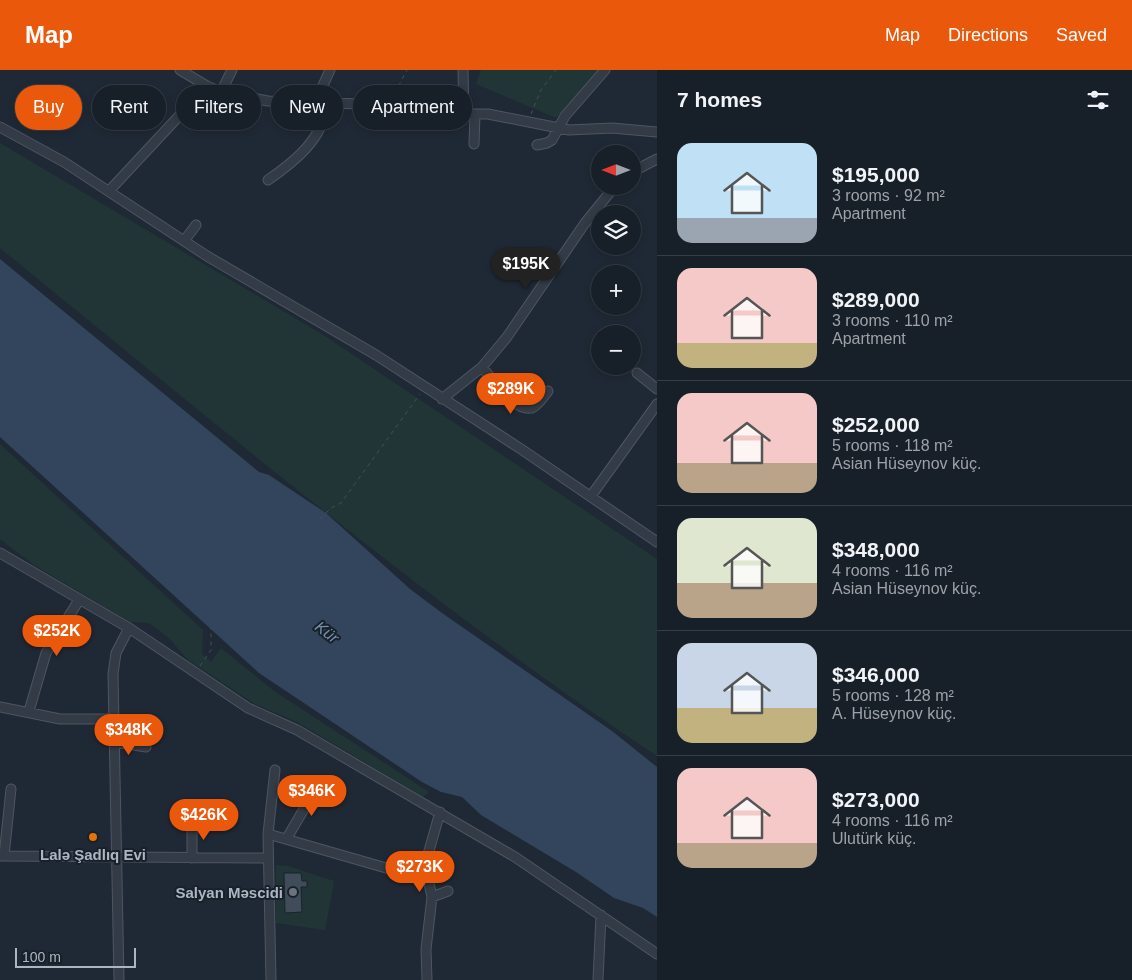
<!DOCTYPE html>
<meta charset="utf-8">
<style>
body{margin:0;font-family:Arial,sans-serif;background:#202730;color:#f1f3f6;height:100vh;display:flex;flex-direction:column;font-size:19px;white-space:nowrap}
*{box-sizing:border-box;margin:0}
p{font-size:16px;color:#9ea2a8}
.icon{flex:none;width:28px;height:28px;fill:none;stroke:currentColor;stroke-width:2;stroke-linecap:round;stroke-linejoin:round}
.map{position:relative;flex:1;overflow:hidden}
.side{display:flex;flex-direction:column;background:#171f28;width:475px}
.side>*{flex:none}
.hud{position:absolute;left:15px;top:15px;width:475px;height:45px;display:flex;gap:10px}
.needle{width:32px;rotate:270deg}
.tools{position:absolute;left:591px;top:75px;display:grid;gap:10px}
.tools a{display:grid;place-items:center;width:50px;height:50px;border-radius:50%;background:#171f28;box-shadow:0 2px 8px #0003,0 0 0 1px #363d45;font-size:25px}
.scale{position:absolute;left:15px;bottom:12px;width:121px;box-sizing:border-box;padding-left:5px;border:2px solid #acb6c3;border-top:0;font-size:14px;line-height:18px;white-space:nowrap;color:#acb6c3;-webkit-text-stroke:4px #18202a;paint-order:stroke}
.price{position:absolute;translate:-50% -42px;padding:0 11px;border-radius:18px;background:#ea580c;color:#fff;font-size:16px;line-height:32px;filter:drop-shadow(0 1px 2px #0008)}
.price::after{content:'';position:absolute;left:50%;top:30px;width:15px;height:11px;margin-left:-8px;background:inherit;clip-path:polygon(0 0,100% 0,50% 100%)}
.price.selected{background:#222;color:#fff}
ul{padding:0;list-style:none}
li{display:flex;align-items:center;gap:15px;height:125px;padding:0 20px}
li+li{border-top:1px solid #363d45}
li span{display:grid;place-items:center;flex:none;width:140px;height:100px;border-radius:15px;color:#555}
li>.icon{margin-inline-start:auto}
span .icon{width:60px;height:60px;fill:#fffc;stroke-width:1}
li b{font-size:21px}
h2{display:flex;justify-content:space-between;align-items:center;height:60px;padding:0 20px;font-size:21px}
.tag{padding:0 18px;border-radius:22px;background:#171f28;box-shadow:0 2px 8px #0003,0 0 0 1px #363d45;font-size:18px;line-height:45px}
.tag.selected{background:#ea580c;color:#fff}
header{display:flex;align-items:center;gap:30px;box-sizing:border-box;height:70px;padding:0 25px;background:#ea580c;color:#fff}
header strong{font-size:24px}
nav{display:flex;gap:28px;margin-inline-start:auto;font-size:18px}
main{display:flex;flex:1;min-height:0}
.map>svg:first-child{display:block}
</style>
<header>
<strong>Map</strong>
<nav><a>Map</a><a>Directions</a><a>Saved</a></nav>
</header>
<main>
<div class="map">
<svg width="657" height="910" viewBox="0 0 657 910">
<rect width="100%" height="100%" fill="#1f2935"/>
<!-- green -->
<path fill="#213536" d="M481,0H601L556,48L476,14Z
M0,73L325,266L657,489V686C426,532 215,353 0,178Z
M0,374L203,560L202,584L211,592L221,578L274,621L429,722L423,727L297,652L255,634L188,590L169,568L149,553L130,552L34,495L0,469Z
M276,795L288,796L334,811L325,860L276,853Z"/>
<!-- water -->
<path fill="#32455d" d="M0,189L259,402L269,405L326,443L410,519L442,543L612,661L657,697V847L643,838L614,828L576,802L481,745L462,727L441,722L422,712L259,603L0,367Z"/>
<!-- building -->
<path fill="#404c5a" stroke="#1a222c" d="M284,803H301L302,811H307V817H301L302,842L285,843Z"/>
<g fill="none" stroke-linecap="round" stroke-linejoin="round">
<!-- minor casing -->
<g stroke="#4d5661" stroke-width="11">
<path id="minor" d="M180,0L207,16L221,22L268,31L362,34L413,44H488L569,60L612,58L657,62
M463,0L464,44
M221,22L232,0
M315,33L330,0
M0,57L64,92L207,186L376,285L521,379L657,472
M474,74L475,44
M537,75L547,73L552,70L565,46L605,0
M632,102L657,89
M268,110C297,90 322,69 328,34
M109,121L207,16
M184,171L196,155
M482,297C492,309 514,342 532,338C538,336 544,326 548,321
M637,303L657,319
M442,329L482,297L507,267L585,153L615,116
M591,426L657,334
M0,483L129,558L248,638L297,660L515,787L657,884
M0,637L60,649H115
M29,641L46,583L79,530
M116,672L146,677
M192,755V788
M268,764L400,802L426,807
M287,768L318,715
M0,786L268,788
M4,786L11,719
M432,827L448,821
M119,910L113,604L116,583L129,558
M271,910L268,764L275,700
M427,910L426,879L432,827L425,795L440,742
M598,910L601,845"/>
</g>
<!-- path -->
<path stroke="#3e5254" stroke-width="1" stroke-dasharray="4 4" stroke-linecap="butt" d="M391,30L407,0
M531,44L541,20L556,0
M320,449L331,438L341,433L420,324
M200,596L211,580V558"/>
<!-- minor -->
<use href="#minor" stroke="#323b46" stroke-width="9"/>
</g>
<!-- markers -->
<circle fill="#e8710a" stroke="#18202a" stroke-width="2" cx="93" cy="767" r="5"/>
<circle fill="#6b7280" stroke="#18202a" stroke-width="2" cx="293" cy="822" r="5"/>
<g text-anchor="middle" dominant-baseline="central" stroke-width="4" stroke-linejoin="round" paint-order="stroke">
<!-- poi labels -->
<g font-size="15" font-weight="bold" fill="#acb6c3" stroke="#18202a">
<text x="93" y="784">Lalə Şadlıq Evi</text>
<text x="283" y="822" text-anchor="end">Salyan Məscidi</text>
</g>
<!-- water labels -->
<g font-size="16" font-style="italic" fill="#748eac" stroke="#18202a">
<text transform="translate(327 562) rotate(38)">Kür</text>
</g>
</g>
</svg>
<div class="tools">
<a><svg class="needle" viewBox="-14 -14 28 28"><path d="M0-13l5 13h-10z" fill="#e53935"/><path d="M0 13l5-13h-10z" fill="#9ea2a8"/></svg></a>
<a><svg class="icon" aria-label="layers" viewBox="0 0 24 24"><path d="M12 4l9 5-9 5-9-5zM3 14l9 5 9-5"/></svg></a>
<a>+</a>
<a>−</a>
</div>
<div class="scale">100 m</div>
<b class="price selected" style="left:526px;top:220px">$195K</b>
<b class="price" style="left:511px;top:345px">$289K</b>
<b class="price" style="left:57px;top:587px">$252K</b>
<b class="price" style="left:129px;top:686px">$348K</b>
<b class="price" style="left:312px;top:747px">$346K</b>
<b class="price" style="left:204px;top:771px">$426K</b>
<b class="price" style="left:420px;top:823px">$273K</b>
<div class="hud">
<a class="tag selected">Buy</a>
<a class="tag">Rent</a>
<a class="tag">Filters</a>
<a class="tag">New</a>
<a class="tag">Apartment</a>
</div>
</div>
<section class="side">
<h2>7 homes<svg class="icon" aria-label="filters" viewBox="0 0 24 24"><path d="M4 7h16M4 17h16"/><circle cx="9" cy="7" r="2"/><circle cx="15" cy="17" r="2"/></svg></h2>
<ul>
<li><span style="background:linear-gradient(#bfe0f5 75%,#9aa5b1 0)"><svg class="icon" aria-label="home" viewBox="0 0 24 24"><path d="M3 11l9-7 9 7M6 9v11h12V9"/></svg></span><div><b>$195,000</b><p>3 rooms · 92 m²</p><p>Apartment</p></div></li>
<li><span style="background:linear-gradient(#f6c9c9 75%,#c2b280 0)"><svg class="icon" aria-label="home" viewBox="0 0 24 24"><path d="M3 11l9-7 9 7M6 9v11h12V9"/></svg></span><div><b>$289,000</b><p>3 rooms · 110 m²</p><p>Apartment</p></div></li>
<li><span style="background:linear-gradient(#f6c9c9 70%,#b9a48a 0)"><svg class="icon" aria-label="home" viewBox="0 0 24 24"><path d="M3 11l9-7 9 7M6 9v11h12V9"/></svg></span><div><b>$252,000</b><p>5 rooms · 118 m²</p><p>Asian Hüseynov küç.</p></div></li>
<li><span style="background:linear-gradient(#dfe7d0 65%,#b9a48a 0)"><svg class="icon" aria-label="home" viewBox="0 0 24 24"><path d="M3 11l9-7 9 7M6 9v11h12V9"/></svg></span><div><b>$348,000</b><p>4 rooms · 116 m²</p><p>Asian Hüseynov küç.</p></div></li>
<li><span style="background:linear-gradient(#c9d6e8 65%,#c2b280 0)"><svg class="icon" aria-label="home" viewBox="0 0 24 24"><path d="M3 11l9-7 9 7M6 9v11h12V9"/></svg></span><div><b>$346,000</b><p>5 rooms · 128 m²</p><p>A. Hüseynov küç.</p></div></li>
<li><span style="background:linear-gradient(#f6c9c9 75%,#b9a48a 0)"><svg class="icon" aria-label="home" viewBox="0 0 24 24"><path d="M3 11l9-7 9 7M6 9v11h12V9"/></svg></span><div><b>$273,000</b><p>4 rooms · 116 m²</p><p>Ulutürk küç.</p></div></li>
</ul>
</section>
</main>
